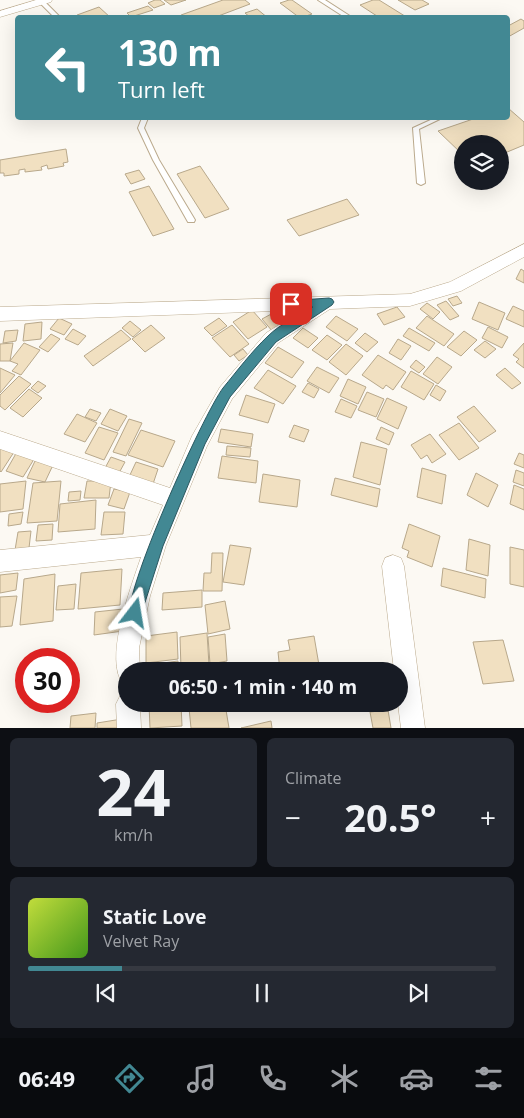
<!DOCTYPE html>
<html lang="en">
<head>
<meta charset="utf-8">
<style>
	body { margin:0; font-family:"Open Sans",sans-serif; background:#242831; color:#f1f3f6; height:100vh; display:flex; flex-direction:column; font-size:19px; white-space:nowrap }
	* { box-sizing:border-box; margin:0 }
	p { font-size:16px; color:#9ea1a6 }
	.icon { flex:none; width:28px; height:28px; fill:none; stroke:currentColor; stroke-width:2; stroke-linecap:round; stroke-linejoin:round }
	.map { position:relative; height:728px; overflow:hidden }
	.panel { display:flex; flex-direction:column; gap:10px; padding:10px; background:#0d0f14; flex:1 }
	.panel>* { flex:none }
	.banner { position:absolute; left:15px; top:15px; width:495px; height:105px; border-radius:5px; box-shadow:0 5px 20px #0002; background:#428893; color:#fff; overflow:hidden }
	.fabs { position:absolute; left:454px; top:135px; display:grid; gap:10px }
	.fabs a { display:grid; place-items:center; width:55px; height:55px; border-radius:50%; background:#171b24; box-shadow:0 5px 20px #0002; font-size:25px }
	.speed { position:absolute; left:15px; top:648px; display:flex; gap:10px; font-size:25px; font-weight:700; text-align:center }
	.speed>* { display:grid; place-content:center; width:65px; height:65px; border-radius:50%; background:#171b24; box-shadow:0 5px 20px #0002; line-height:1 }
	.speed .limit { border:8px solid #d22; background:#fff; color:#111 }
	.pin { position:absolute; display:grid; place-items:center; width:42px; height:42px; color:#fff; margin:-21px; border-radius:10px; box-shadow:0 2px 8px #0006 }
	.me { position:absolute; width:55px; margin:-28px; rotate:14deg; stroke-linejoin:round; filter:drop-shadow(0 0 4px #0008) }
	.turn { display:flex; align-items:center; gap:18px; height:105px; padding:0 20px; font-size:22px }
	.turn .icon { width:65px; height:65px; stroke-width:2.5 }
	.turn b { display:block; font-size:35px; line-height:42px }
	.big { font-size:38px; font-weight:700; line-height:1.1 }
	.panel .widget { flex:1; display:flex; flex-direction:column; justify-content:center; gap:8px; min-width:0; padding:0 18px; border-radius:8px; background:#242831 }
	.panel .dial { align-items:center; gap:0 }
	.dial b { font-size:65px; line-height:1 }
	.song { display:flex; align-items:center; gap:15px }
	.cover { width:60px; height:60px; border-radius:8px; background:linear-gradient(135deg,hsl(70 70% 55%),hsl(100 70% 35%)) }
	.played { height:5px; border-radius:2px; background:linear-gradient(90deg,#428893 20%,#363941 20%) }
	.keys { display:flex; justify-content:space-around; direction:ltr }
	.heat { display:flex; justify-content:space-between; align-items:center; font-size:28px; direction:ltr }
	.panel .tiles { flex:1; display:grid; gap:10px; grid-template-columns:1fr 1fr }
	.widget:last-child { grid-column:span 2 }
	.trip { position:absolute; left:118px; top:662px; width:290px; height:50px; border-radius:25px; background:#171b24; box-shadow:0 5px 20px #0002; font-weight:700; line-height:50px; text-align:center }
	.dock { display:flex; height:80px; justify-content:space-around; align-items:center; background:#090b0e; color:#9ea1a6 }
	.dock .icon { width:35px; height:35px }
	.dock .active { color:#428893 }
	.dock b { font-size:22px; color:#f1f3f6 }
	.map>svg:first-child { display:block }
</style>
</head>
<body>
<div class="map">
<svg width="524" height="728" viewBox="0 0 524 728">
	<rect width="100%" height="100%" fill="#fcf9f3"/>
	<!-- building -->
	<path fill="#f1e0c1" stroke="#b8a88b" d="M 155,0 L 160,0 L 165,4 L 154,8 L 148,3 Z
		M 164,0 L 186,0 L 171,5 Z
		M 223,0 L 245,0 L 250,4 L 213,18 L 184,18 L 181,15 Z
		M 289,0 L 292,0 L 312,14 L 300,18 L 280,3 Z
		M 373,0 L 379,0 L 408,18 L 380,18 L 360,5 Z
		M 398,0 L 422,0 L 429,4 L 415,10 Z
		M 148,6 L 153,10 L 131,17 L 127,13 Z
		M 99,7 L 111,18 L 79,18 L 77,15 Z
		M 257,9 L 268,18 L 251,18 L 245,13 Z
		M 521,19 L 524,21 L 524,28 L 508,37 L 508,26 Z
		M 508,108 L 524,122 L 524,145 L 500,155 L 500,144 L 462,144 L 462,154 L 438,131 L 476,118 L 508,118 Z
		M 66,149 L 68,162 L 63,163 L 64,166 L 48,169 L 47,165 L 41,167 L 42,170 L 25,172 L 25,169 L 19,170 L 19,174 L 4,176 L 4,173 L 0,173 L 0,160 Z
		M 200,166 L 229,209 L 205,218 L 177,174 Z
		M 139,170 L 145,179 L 131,184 L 125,174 Z
		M 149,186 L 174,229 L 153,236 L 129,192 Z
		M 347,199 L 359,215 L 299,236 L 287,220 Z
		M 521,269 L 524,271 L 524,283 L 516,279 Z
		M 457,296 L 462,303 L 453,306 L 448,299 Z
		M 446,301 L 459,316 L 450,320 L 437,305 Z
		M 479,302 L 505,313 L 498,330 L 472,319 Z
		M 427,303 L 440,312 L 433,319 L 420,309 Z
		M 286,306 L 297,319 L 273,332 L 262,319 Z
		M 513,306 L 524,311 L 524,327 L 506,319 Z
		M 397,307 L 405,317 L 384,325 L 377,314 Z
		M 252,310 L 267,327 L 248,339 L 233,322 Z
		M 336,316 L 358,329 L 347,341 L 326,327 Z
		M 427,316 L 454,334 L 444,346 L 416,328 Z
		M 59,318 L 72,324 L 64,335 L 50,329 Z
		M 219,318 L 227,326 L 212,336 L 204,328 Z
		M 130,321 L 141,330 L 133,337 L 122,328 Z
		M 42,322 L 41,339 L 23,341 L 25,324 Z
		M 151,325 L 165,338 L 145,352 L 132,339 Z
		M 232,325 L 249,344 L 230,357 L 212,338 Z
		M 488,327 L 508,337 L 502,348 L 482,338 Z
		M 303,328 L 318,338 L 308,348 L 293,338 Z
		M 409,328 L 435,343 L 429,351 L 403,336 Z
		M 73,329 L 86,336 L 78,345 L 65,339 Z
		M 18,330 L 16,341 L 3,343 L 5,331 Z
		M 121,330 L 131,339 L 93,366 L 84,356 Z
		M 464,331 L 477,340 L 461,356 L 447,347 Z
		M 365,333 L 378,342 L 367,352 L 355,343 Z
		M 51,334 L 60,339 L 48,352 L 39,347 Z
		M 327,335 L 342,345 L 327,360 L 312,350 Z
		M 398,339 L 411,346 L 401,360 L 389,353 Z
		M 485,341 L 496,349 L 485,358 L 474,350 Z
		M 13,343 L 10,361 L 0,361 L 0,344 Z
		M 24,343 L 40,350 L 21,375 L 12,371 L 18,364 L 10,361 Z
		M 524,343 L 524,368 L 516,362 L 519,359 L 513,355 Z
		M 346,344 L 363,356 L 346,375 L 329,362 Z
		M 278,347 L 304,362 L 292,378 L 265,363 Z
		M 243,349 L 248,355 L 239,361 L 234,355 Z
		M 378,355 L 406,372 L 393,390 L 386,385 L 383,389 L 362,375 Z
		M 437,357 L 452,367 L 438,384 L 423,374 Z
		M 416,360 L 425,367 L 419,373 L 410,367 Z
		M 317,367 L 339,378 L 329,393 L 307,381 Z
		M 0,368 L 15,375 L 0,393 Z
		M 505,368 L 521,383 L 512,389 L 496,375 Z
		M 268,370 L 296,386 L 283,404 L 254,388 Z
		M 411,371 L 434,384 L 424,400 L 401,387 Z
		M 19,376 L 31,384 L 5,410 L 0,406 L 0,395 Z
		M 348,379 L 366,387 L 358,404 L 340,396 Z
		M 38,381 L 46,386 L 38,393 L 31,388 Z
		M 308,383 L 319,389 L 314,398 L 302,392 Z
		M 436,385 L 446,391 L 440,401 L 430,395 Z
		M 29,389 L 42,398 L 23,417 L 10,408 Z
		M 367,392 L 384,399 L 376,417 L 358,410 Z
		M 246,395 L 275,404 L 268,423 L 239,415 Z
		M 387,398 L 407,407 L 398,429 L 377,419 Z
		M 341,399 L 357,406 L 351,418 L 335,412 Z
		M 474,406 L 496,431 L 479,442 L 457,417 Z
		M 90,409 L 101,413 L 96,421 L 85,417 Z
		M 110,409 L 127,416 L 118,431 L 101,424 Z
		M 77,414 L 97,423 L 85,442 L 64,434 Z
		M 129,419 L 142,423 L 126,456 L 113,452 Z
		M 459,423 L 479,448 L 459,460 L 439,435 Z
		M 294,425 L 309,430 L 304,442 L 289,437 Z
		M 99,427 L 118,433 L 104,460 L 85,453 Z
		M 381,427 L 394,433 L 389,445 L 376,439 Z
		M 221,429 L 253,434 L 251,447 L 218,442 Z
		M 141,430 L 175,441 L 163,467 L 128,455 Z
		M 430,434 L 446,454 L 432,463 L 427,455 L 421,459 L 411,445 Z
		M 0,442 L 16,449 L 1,472 L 0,471 Z
		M 361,442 L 387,449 L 380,485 L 353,477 Z
		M 227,446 L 251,448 L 250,457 L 226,455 Z
		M 18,450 L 36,456 L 23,477 L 6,471 Z
		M 519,453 L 524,455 L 524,468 L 514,464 Z
		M 222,456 L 258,461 L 256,483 L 218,478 Z
		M 111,457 L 125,462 L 119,473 L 105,468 Z
		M 35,461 L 53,465 L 45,482 L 27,478 Z
		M 136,462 L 158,469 L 153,484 L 129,477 Z
		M 422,468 L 446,475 L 442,504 L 417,497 Z
		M 516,470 L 524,473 L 524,486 L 513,482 Z
		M 476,473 L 498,485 L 488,507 L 467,495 Z
		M 263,474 L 300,480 L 297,507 L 259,502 Z
		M 335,478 L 380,489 L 377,507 L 331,495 Z
		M 26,481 L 23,509 L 0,512 L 0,484 Z
		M 61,481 L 57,521 L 27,523 L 33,483 Z
		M 87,481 L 111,481 L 109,498 L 84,498 Z
		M 514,485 L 524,489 L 524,510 L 510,504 Z
		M 114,489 L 130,492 L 124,509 L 108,505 Z
		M 81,491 L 80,500 L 68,501 L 69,492 Z
		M 96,500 L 95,529 L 58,532 L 60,504 Z
		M 23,512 L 21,524 L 8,526 L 9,514 Z
		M 104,512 L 125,512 L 123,534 L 101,535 Z
		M 53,524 L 52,540 L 36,541 L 38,525 Z
		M 409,524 L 440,536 L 432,567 L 407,557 L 409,551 L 402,548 Z
		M 31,531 L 29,548 L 15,550 L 18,532 Z
		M 469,539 L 490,545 L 488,576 L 466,570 Z
		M 230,545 L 251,548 L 244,585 L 223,582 Z
		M 510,547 L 524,550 L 524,587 L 510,584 Z
		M 212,553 L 223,553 L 222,591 L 203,591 L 204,573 L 211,573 Z
		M 443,568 L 486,579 L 485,598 L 441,586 Z
		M 122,569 L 120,605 L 78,609 L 81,573 Z
		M 18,573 L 16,590 L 0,593 L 0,575 Z
		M 55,574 L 53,621 L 20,625 L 24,579 Z
		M 76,584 L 74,609 L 56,610 L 58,586 Z
		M 202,590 L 202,607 L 162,610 L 163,593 Z
		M 17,596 L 12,626 L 0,627 L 0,597 Z
		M 225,601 L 230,629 L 208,634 L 205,605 Z
		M 123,609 L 123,631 L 94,635 L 95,612 Z
		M 177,632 L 178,659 L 146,663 L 146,636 Z
		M 207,633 L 209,665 L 181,669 L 180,637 Z
		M 225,634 L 227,661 L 210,664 L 208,637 Z
		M 314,636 L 320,671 L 280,671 L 278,652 L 290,650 L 288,640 Z
		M 503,640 L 514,681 L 483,684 L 473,642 Z
		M 178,661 L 178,671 L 148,671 L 148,665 Z
		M 240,667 L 240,671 L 210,671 L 210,670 Z
		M 149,704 L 181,704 L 182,726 L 150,728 Z
		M 210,704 L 225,704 L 229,728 L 191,728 L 189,708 Z
		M 388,710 L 391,728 L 373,728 L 370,712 Z
		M 96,713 L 95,728 L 70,728 L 71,716 Z
		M 122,719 L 122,728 L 97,728 L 97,723 Z
		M 271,721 L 272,728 L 241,728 Z"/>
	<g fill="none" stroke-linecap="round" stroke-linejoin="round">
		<!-- service casing -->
		<g stroke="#bbaa8d" stroke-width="2">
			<path id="service" d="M 318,0 L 325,0 L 353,18 L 346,18 Z
				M 40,1 L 44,1 L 61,18 L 55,18 L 40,3 Z
				M 142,118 L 148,118 L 144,128 L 159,160 L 195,220 L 194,222 L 188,222 L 153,160 L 138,128 Z
				M 435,118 L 442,118 L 419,129 L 425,183 L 421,185 L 417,183 L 413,128 Z"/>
		</g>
		<!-- minor casing -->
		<g stroke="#bbaa8d" stroke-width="1">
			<path id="minor" d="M 36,0 L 52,0 L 51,2 L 0,17 L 0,11 Z
				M 524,244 L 524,257 L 461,291 L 410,306 L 330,309 L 278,343 L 232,399 L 207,446 L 166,545 L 150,596 L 139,648 L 140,671 L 126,671 L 126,682 L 120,679 C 107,650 131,587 141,557 L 0,572 L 0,550 L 150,535 L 163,505 L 0,449 L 0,431 L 170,488 L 192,436 L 220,387 L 266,333 L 303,310 L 0,321 L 0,307 L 410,294 L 450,282 Z
				M 393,555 L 401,558 L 404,566 L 425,728 L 401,728 L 398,704 L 399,671 L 394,671 L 382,566 L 385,558 Z
				M 126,693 L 126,704 L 140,704 L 141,728 L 117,728 L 116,704 L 120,696 Z"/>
		</g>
		<!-- service -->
		<use href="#service" fill="#fff" fill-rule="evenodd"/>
		<!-- minor -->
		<use href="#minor" fill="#fff" fill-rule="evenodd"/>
	</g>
	<!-- route -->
	<path fill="#428893" stroke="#2b5860" d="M 329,298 L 332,299 L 334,302 L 332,305 L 276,342 L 230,397 L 205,444 L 163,546 L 140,618 L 135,621 L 130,618 C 121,596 204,413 223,388 C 237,371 252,351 268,336 C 280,324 298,316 313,307 L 287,307 L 286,304 L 287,301 Z"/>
</svg>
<div class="fabs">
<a><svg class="icon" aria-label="layers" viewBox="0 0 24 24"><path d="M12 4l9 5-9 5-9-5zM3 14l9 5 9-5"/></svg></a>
</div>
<div class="speed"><div class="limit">30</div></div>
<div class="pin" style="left:291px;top:304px;background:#d93025"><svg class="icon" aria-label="arrive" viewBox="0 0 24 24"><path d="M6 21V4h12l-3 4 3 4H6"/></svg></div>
<svg class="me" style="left:135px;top:613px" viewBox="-20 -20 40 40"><path d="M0-17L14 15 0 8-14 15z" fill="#428893" stroke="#fff" stroke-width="4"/></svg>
<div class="trip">06:50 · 1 min · 140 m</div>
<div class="banner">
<div class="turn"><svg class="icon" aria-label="left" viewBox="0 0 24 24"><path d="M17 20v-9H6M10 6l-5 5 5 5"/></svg><div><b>130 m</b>Turn left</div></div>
</div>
</div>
<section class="panel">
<div class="tiles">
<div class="widget dial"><b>24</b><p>km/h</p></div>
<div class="widget"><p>Climate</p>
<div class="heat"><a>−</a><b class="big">20.5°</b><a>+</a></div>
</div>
<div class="widget">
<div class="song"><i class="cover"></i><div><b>Static Love</b><p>Velvet Ray</p></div></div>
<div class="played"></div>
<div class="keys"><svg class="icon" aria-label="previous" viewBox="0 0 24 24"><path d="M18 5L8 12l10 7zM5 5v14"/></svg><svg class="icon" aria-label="pause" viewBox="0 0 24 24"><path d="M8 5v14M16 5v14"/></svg><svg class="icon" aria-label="next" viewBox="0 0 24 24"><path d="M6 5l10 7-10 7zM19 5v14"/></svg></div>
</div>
</div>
</section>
<nav class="dock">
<b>06:49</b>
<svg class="icon active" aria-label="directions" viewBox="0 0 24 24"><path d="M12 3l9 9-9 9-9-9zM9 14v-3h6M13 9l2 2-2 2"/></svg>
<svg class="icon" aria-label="music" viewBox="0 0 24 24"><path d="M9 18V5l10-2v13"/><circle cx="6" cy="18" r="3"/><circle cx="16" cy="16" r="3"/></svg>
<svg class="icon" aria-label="phone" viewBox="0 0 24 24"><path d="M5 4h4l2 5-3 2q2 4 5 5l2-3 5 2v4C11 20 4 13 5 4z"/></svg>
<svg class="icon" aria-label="climate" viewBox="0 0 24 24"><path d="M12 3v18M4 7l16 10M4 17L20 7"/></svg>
<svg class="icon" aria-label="car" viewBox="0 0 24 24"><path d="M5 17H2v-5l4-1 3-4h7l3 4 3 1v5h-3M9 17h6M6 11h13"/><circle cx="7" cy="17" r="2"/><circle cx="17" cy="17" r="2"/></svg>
<svg class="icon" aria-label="filters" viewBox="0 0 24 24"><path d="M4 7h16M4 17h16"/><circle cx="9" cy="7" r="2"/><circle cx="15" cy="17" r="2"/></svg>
</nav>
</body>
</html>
